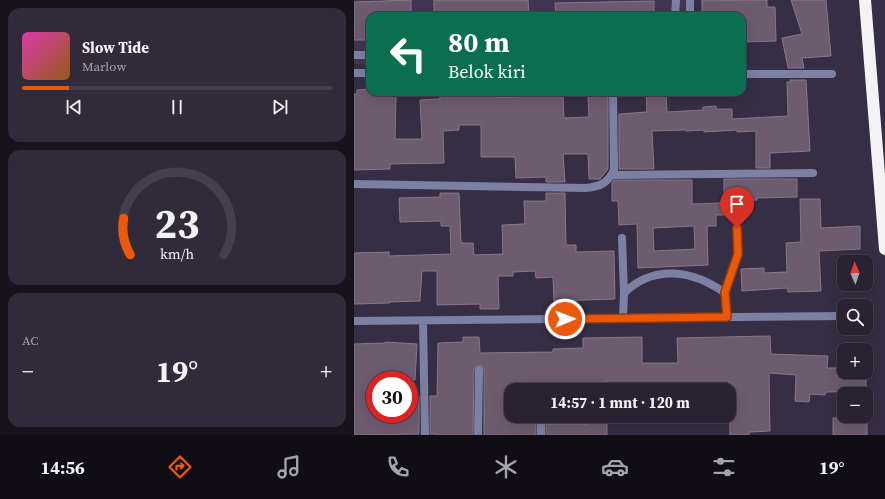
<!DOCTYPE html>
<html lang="id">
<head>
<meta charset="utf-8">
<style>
	body { margin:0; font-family:"Source Serif 4",serif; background:#302a3b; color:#f1f3f6; height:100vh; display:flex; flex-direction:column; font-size:15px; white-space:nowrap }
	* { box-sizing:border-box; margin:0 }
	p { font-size:13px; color:#a5a4ac }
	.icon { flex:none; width:22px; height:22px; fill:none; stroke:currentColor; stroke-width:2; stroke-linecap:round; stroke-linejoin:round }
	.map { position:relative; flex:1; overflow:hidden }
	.sheet { display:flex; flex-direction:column; gap:8px; padding:8px; background:#16131c; width:354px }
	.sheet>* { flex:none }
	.top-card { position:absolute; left:12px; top:12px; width:380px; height:84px; border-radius:12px; box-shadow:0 4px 16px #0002,0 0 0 1px #443f4e; background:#0b6e4f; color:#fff; overflow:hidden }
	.needle { width:26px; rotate:358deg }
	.tools { position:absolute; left:483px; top:255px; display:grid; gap:8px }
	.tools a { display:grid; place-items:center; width:36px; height:36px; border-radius:8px; background:#282233; box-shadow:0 4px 16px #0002,0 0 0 1px #443f4e; font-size:20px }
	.speed { position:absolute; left:12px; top:371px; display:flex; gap:8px; font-size:20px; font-weight:700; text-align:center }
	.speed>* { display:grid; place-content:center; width:52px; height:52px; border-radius:50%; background:#282233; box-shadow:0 4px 16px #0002,0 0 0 1px #443f4e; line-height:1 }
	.speed .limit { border:6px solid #d22; background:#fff; color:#111 }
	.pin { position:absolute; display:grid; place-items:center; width:34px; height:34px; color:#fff; margin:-41px -17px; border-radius:50% 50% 50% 0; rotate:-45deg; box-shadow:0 0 4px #0007 }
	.pin .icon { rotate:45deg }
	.me { position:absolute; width:44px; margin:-22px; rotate:89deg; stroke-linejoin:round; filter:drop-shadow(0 0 3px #0008) }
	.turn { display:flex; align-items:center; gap:14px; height:84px; padding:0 16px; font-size:18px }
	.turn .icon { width:52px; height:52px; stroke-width:2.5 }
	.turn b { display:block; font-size:28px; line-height:34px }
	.big { font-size:30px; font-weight:700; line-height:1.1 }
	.sheet .widget { flex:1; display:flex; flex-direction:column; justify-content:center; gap:6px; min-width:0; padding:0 14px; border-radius:12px; background:#302a3b }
	.sheet .dial { align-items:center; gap:0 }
	.dial svg { height:104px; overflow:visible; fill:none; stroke:#443f4e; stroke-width:7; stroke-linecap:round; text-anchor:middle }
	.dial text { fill:#f1f3f6; stroke:none }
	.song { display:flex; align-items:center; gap:12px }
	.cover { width:48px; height:48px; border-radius:6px; background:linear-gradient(135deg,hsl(320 70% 55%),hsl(30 70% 35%)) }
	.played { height:4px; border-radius:2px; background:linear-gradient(90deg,#ea580c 15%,#443f4e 15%) }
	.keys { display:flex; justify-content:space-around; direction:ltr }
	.heat { display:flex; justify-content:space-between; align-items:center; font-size:22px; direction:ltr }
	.trip { position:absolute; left:150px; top:383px; width:232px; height:40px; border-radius:12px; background:#282233; box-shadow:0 4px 16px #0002,0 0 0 1px #443f4e; font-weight:700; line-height:40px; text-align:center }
	.menu { display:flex; height:64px; justify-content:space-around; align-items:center; background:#100e14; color:#a5a4ac }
	.menu .icon { width:28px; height:28px }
	.menu .on { color:#ea580c }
	.menu b { font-size:18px; color:#f1f3f6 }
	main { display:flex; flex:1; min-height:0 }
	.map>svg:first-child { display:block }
</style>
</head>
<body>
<main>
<section class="sheet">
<div class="widget">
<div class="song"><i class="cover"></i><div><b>Slow Tide</b><p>Marlow</p></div></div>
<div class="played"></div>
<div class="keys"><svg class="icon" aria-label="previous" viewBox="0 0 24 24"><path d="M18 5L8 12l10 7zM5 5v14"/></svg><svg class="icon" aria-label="pause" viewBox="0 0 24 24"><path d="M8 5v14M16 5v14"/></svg><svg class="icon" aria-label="next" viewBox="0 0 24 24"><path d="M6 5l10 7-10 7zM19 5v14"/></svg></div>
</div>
<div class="widget dial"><svg viewBox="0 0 100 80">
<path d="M14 69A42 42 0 1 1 86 69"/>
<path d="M14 69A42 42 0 0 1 9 41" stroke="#ea580c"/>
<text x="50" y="56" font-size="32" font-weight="700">23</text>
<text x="50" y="72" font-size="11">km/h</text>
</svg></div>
<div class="widget"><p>AC</p>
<div class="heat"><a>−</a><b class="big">19°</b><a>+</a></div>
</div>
</section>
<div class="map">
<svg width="531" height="435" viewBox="0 0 531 435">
	<rect width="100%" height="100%" fill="#362e44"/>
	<!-- built -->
	<path fill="#403652" d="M 0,0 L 334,0 L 334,16 L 16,16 L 16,64 L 0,64 Z"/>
	<!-- building -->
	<path fill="#6d5b70" stroke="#89768b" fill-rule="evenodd" d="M 57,0 L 57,16 L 16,16 L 16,40 L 0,40 L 0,2 Z
		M 80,0 L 174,0 L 175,16 L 80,16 Z
		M 348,0 L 413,0 L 413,7 L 421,7 L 422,41 L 388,42 L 388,16 L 348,16 Z
		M 437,0 L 472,0 L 477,56 L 448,58 L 450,68 L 434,68 L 428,38 L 448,34 Z
		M 300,1 L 300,16 L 202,16 L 201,3 Z
		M 436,80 L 452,80 L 456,151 L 416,153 L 416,168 L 402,168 L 402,131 L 383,132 L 383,130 L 350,132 L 350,130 L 332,131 L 332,130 L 298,131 L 300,169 L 265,169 L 265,114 L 293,112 L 292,92 L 312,92 L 313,112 L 349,110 L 349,107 L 362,106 L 362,109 L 378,109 L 378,119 L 434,116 L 433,82 L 437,82 Z
		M 16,89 L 16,92 L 35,92 L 35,95 L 42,95 L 41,139 L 68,139 L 66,100 L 86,99 L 86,93 L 122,94 L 122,96 L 143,96 L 143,97 L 209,96 L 210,118 L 235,117 L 234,96 L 254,95 L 254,169 L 246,179 L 235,179 L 234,154 L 209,154 L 211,182 L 192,182 L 192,177 L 162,178 L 161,157 L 127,157 L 127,125 L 105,125 L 105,130 L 89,131 L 90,163 L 36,164 L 36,169 L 0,170 L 0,94 L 3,94 L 3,90 Z
		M 370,179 L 443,179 L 443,197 L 403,198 L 403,200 L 388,200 L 388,215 L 362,215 L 362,226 L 353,226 L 354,265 L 284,268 L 283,224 L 265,225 L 264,201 L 258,201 L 258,183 L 260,180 L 338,180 L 338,204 L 366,203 L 366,202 L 370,202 ZM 340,226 L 341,249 L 300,251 L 299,228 Z
		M 86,193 L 105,193 L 107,243 L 119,243 L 120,255 L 149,254 L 148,225 L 171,224 L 170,201 L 192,201 L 192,193 L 211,193 L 212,245 L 222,245 L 222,252 L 260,251 L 261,299 L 200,301 L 199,277 L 182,278 L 181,271 L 159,272 L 159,276 L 144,276 L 145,309 L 126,309 L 126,304 L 83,305 L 83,271 L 68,271 L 66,301 L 36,302 L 36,303 L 0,304 L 0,253 L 35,252 L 35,256 L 97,254 L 96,226 L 87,226 L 87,221 L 46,222 L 45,198 L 86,197 Z
		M 446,199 L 466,199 L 467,228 L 506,226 L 506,249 L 465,251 L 467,291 L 434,292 L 433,288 L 388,291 L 387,269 L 410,268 L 410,273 L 433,272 L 432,243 L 447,242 Z
		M 416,336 L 417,354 L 474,356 L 473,368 L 490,368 L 490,372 L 512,372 L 512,391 L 472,392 L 471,395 L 456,394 L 455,402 L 441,401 L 442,375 L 415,373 L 416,431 L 395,432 L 395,435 L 376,435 L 375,381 L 252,381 L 252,390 L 233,390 L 233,387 L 157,390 L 157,418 L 182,417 L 182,435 L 130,435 L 130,370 L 128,366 L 125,365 L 121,367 L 120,370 L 119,435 L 81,435 L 81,434 L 76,434 L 76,396 L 83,396 L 84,343 L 109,342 L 109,337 L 125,337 L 126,353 L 199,352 L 199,349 L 229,348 L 229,338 L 288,337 L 288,363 L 324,363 L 323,338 Z
		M 31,342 L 63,344 L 61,380 L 21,380 L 21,390 L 19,390 L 20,414 L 55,414 L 55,397 L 65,396 L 65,434 L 0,435 L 0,344 L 31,343 Z
		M 233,416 L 253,416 L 253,435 L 192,435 L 192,424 L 234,424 Z
		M 479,418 L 513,418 L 513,435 L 479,435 Z"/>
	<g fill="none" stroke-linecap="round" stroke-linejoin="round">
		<!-- lane -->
		<path stroke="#7c80a2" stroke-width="8" d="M 321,16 L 322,0
			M 0,55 L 16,55"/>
		<!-- street -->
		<path stroke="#7c80a2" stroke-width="8" d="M 336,16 L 336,0
			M 0,73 L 16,73
			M 388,74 L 478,74
			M 258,175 L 459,173
			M 0,184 L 231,188 C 246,187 254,183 260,170 L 259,92
			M 268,238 L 270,293 L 269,318
			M 270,293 C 300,264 339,270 371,293
			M 373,317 L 371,293 L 384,254 L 383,228
			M 0,321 L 490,316
			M 69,321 L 71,435
			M 187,416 L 187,435
			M 124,435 L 125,370"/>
		<!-- highway -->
		<path stroke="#f3f3f3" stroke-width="12" d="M 511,0 L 531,249"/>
	</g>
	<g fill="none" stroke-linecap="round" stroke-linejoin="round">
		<!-- route casing -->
		<g stroke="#983908" stroke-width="10">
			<path id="route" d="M 211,319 L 373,317 L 371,292 L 384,254 L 383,228"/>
		</g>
		<!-- route -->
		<use href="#route" stroke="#ea580c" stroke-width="7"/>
	</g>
</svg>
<div class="tools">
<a><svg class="needle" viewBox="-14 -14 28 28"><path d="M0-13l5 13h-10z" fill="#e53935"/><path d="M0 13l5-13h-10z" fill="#a5a4ac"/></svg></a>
<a><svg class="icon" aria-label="search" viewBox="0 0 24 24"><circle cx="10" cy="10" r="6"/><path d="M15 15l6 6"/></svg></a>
<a>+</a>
<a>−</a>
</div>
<div class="speed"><div class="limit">30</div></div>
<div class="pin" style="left:383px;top:228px;background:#d93025"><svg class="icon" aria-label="arrive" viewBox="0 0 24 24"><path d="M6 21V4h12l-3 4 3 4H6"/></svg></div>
<svg class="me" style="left:211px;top:319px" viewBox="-20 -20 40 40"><circle r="17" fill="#ea580c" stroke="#fff" stroke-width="3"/><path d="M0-11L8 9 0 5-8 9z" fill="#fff"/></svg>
<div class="trip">14:57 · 1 mnt · 120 m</div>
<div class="top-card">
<div class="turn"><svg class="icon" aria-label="left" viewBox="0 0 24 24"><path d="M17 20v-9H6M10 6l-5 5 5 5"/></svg><div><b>80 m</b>Belok kiri</div></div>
</div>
</div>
</main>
<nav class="menu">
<b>14:56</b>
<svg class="icon on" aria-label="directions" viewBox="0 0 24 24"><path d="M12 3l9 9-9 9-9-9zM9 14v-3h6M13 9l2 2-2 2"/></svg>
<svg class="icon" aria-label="music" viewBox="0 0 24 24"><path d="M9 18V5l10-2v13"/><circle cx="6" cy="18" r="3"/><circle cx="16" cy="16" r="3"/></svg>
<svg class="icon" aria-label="phone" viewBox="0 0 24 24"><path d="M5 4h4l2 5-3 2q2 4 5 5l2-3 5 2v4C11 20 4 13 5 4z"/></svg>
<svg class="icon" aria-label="climate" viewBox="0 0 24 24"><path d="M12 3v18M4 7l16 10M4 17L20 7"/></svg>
<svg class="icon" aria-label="car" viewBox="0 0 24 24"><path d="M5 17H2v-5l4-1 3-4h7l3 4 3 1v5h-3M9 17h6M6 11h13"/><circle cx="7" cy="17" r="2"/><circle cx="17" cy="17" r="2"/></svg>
<svg class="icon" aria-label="filters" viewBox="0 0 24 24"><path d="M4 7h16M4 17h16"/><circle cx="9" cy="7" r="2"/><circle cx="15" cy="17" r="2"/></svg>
<b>19°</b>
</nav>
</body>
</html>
